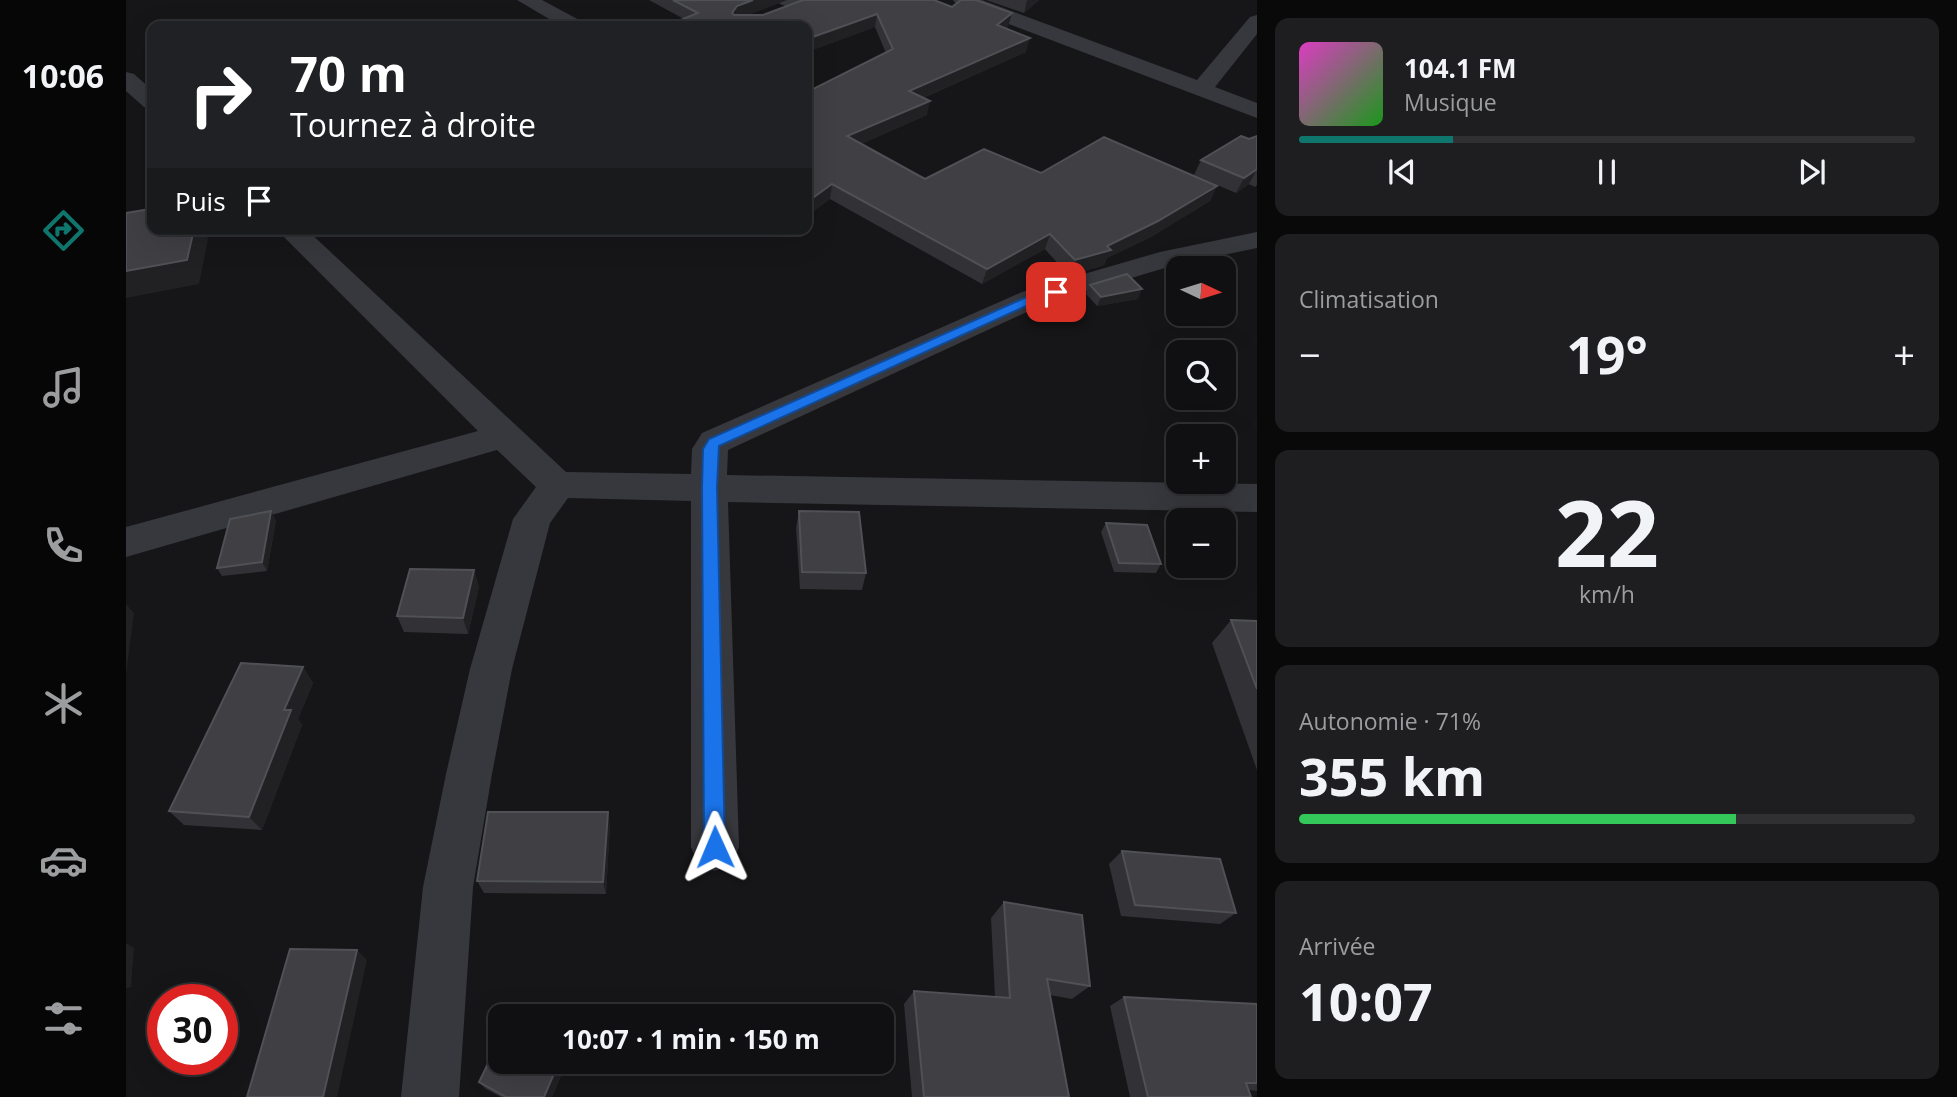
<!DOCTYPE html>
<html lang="fr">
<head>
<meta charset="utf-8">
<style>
	body { margin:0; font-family:"Open Sans",sans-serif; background:#1e1e20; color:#f1f3f6; height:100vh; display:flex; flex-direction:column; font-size:26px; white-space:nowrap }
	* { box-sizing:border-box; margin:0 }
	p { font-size:23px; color:#9c9d9f }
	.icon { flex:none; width:38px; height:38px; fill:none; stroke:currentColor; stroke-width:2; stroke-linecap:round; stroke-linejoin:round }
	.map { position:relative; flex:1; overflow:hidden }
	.sheet { display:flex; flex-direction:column; gap:18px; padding:18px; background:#09090a; width:700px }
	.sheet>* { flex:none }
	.banner { position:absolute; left:21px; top:21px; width:665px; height:214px; border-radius:14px; box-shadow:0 7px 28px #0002,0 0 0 2px #303032; background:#202124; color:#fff; overflow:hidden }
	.needle { width:46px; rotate:94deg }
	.buttons { position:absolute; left:1040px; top:256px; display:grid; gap:14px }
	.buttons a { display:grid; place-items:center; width:70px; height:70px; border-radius:14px; background:#101012; box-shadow:0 7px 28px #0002,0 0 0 2px #303032; font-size:35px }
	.speed { position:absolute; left:21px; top:984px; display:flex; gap:14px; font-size:35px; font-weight:700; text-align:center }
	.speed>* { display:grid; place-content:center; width:91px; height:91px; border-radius:50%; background:#101012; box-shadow:0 7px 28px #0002,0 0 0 2px #303032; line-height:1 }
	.speed .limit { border:10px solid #d22; background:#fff; color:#111 }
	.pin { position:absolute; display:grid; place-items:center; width:60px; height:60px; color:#fff; margin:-30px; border-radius:14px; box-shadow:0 4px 10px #0006 }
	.me { position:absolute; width:77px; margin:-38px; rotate:359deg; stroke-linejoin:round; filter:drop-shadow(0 0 5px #0008) }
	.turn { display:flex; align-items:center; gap:24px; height:147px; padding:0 28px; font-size:32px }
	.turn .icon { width:91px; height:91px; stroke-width:2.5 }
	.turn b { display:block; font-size:49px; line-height:60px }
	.then { display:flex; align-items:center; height:66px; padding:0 28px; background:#0003; gap:14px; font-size:26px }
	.big { font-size:52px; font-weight:700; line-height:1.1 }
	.sheet .widget { flex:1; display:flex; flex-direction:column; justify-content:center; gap:10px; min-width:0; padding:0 24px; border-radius:14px; background:#1e1e20 }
	.sheet .dial { align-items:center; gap:0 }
	.dial b { font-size:91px; line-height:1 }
	.song { display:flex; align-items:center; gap:21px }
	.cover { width:84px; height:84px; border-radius:10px; background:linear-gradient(135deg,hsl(310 70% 55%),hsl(120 70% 35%)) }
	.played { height:7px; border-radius:4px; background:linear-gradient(90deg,#0f766e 25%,#303032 25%) }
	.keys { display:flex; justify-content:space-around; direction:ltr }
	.heat { display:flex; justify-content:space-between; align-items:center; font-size:38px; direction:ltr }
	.charge { height:10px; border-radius:5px; background:linear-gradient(90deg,#34c759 71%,#303032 0) }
	.trip { position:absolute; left:362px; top:1004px; width:406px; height:70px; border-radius:14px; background:#101012; box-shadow:0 7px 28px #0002,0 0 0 2px #303032; font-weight:700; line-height:70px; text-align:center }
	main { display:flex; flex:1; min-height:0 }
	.tab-bar { display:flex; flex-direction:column; width:126px; justify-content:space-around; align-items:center; background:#060607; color:#9c9d9f }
	.tab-bar .icon { width:49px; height:49px }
	.tab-bar .active { color:#0f766e }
	.tab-bar b { font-size:32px; color:#f1f3f6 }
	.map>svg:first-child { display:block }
</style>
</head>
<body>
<main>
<nav class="tab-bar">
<b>10:06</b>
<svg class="icon active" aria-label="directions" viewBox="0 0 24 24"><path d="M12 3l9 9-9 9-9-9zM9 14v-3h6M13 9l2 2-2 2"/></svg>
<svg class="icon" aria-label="music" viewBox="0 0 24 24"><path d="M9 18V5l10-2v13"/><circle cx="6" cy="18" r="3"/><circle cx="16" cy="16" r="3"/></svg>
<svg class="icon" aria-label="phone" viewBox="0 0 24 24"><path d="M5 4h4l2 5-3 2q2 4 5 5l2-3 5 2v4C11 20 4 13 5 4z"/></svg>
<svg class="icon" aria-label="climate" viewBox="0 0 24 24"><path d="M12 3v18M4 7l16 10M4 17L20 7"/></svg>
<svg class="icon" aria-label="car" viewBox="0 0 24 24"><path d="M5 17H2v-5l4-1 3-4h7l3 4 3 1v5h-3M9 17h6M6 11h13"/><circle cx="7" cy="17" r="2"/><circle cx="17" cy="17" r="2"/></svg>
<svg class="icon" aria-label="filters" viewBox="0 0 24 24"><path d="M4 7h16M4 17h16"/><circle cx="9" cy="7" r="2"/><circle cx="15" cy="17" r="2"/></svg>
</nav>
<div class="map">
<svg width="1131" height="1097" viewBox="0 0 1131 1097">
	<rect width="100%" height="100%" fill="#161618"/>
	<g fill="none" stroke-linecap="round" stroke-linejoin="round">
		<!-- street -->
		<path fill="#37383d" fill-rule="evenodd" d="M 391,0 L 416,0 L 457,22 L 460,26 L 435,26 Z
			M 651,0 L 679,0 L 684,5 L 674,11 L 654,4 Z
			M 827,0 L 856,0 L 1071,80 L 1124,17 L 1131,15 L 1131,34 L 1089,87 L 1131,103 L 1131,118 L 830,4 Z
			M 0,72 L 8,74 L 26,90 L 26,109 L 18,107 L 0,91 Z
			M 150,229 L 180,229 L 440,472 L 565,474 L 566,449 L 576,433 L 896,292 L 1034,252 L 1131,232 L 1131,248 L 1049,265 L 918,304 L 602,450 L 601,475 L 1131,484 L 1131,512 L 602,502 L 613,847 L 606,864 L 589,871 L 572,864 L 565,847 L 565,501 L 442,498 L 424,523 L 386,669 L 366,774 L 347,887 L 333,1097 L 275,1097 L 297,887 L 320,774 L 344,669 L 387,519 L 410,487 L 371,450 L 0,557 L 0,527 L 352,431 Z"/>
	</g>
	<!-- wall -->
	<path fill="#323236" d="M 523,0 L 661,0 L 621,15 L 826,7 L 882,27 L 880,28 L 900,52 L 797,98 L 801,115 L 735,144 L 799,179 L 915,173 L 1091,186 L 1084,201 L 1025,237 L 981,258 L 978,265 L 943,276 L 919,249 L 856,284 L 704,199 L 681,216 L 681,92 L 760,53 L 749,27 L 681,52 L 681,26 L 558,19 Z
		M 860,0 L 913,0 L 898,13 Z
		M 1131,136 L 1131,185 L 1129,187 L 1123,184 L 1110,193 L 1068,175 L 1075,160 Z
		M 372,229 L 395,229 L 382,236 Z
		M 964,285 L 1012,299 L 971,306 L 960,294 Z
		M 673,511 L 740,573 L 736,590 L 674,589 L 670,528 Z
		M 150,520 L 141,571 L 96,576 L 91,568 Z
		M 980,523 L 1035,564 L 1030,573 L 988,572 L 975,532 Z
		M 348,570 L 353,587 L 342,634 L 278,632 L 271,616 Z
		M 1105,620 L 1131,621 L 1131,770 L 1086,643 Z
		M 177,667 L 187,683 L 172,719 L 176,725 L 136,830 L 58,825 L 43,811 Z
		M 484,825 L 480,894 L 358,893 L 351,881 Z
		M 996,851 L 1110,913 L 1094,924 L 995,916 L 983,864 Z
		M 878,902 L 964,986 L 946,999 L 924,995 L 943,1097 L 786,1097 L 778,1004 L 788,991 L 869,997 L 865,918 Z
		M 998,997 L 1131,1004 L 1131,1091 L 1123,1090 L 1125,1097 L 1004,1097 L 984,1006 Z
		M 441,1062 L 426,1097 L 375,1097 L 360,1089 L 353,1082 Z"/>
	<!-- shaded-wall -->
	<path fill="#212124" d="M 627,0 L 661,0 L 610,20 L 606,13 L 611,6 Z
		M 901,0 L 913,0 L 898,13 Z
		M 886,13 L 882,27 L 868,39 L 871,25 Z
		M 751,14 L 749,27 L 681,52 L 681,39 Z
		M 904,38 L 900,52 L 780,105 L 783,91 Z
		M 804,101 L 801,115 L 719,151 L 721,136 Z
		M 1131,169 L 1123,184 L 1110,193 L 1118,178 Z
		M 706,184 L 704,199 L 681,216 L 681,202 Z
		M 1091,186 L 1084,201 L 1025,237 L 981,258 L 978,265 L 943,276 L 949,260 L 981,246 Z
		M 24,209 L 26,214 L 26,229 L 23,223 Z
		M 68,229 L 77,229 L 82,239 L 73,284 L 0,298 L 0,271 Z
		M 381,229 L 395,229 L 382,236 Z
		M 924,234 L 919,249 L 856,284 L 861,269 Z
		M 1016,289 L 1012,299 L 971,306 L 975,297 Z
		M 145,511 L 150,520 L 141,571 L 136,562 Z
		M 348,570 L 353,587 L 342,634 L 337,618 Z
		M 0,604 L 8,613 L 0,674 Z
		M 177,667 L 187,683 L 172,719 L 176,725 L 136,830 L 123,817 L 158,710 Z
		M 482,812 L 484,825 L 480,894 L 477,882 Z
		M 0,943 L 8,948 L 5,987 L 0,988 Z
		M 231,950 L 241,960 L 211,1097 L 197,1097 Z
		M 433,1062 L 441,1062 L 426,1097 L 418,1097 Z"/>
	<!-- building -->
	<path fill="#3f3f44" stroke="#4f5156" stroke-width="2" d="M 547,0 L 627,0 L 611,6 L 606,13 L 608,15 L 637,15 L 677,0 L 808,0 L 826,7 L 835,0 L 850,0 L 886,13 L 871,25 L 904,38 L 783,91 L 804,101 L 721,136 L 799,179 L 858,149 L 915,173 L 978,137 L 1091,186 L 1032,221 L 981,246 L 985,250 L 949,260 L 924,234 L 861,269 L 706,184 L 681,202 L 681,92 L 767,49 L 751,14 L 681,39 L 681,26 L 540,26 L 572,13 Z
		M 1115,136 L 1123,139 L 1131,136 L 1131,169 L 1118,178 L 1075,160 Z
		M 24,209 L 23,223 L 26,223 L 26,229 L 68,229 L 61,260 L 0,271 L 0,213 Z
		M 1001,274 L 1016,289 L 975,297 L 964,285 Z
		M 145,511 L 136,562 L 91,568 L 104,519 Z
		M 673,511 L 733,512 L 740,573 L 676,572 Z
		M 980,523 L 1021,525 L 1035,564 L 993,563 Z
		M 284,569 L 348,570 L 337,618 L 271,616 Z
		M 1105,620 L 1131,621 L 1131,689 Z
		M 115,663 L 177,667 L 158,710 L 165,710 L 123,817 L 43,811 Z
		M 362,812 L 482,812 L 477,882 L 351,881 Z
		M 996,851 L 1094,859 L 1110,913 L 1009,905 Z
		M 878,902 L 956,915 L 964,986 L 921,979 L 943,1097 L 798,1097 L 788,991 L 884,998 Z
		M 164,949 L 231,950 L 197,1097 L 121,1097 Z
		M 998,997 L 1131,1004 L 1131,1083 L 1120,1083 L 1125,1097 L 1022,1097 Z
		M 390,1008 L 406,1017 L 386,1017 Z
		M 374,1039 L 374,1062 L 433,1062 L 418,1097 L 380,1097 L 353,1082 Z"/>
	<!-- route -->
	<path fill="#1a73e8" stroke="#114b97" stroke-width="2" d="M 930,288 L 934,289 L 934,294 L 911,301 L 593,446 L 591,487 L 599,847 L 596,854 L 589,857 L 581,854 L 578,847 L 576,487 L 577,449 L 583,439 L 903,296 Z"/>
</svg>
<div class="buttons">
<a><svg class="needle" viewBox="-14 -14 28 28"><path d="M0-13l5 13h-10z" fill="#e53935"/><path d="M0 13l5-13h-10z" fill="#9c9d9f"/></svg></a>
<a><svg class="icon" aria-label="search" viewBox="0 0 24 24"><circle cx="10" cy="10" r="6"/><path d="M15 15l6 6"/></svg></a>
<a>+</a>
<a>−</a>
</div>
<div class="speed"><div class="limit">30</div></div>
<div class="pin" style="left:930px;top:292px;background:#d93025"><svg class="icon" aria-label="arrive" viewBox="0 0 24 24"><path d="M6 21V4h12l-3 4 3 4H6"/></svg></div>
<svg class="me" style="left:589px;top:847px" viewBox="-20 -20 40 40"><path d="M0-17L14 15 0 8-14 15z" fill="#1a73e8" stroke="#fff" stroke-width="4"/></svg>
<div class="trip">10:07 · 1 min · 150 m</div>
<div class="banner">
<div class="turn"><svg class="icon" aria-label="right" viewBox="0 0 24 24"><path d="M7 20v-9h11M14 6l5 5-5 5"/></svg><div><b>70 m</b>Tournez à droite</div></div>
<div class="then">Puis<svg class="icon" aria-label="arrive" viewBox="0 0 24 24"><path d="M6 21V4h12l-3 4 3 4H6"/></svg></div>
</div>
</div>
<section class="sheet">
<div class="widget">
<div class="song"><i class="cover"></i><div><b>104.1 FM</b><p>Musique</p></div></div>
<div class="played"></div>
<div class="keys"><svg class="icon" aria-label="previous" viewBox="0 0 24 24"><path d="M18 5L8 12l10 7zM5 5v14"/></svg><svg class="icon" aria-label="pause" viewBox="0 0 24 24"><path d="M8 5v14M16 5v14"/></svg><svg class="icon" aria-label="next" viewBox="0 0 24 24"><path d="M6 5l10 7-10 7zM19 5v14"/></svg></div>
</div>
<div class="widget"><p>Climatisation</p>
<div class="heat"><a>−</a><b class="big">19°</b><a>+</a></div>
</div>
<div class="widget dial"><b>22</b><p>km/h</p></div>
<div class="widget"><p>Autonomie · 71%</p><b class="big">355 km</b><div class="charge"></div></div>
<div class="widget"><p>Arrivée</p><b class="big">10:07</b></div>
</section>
</main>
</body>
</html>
